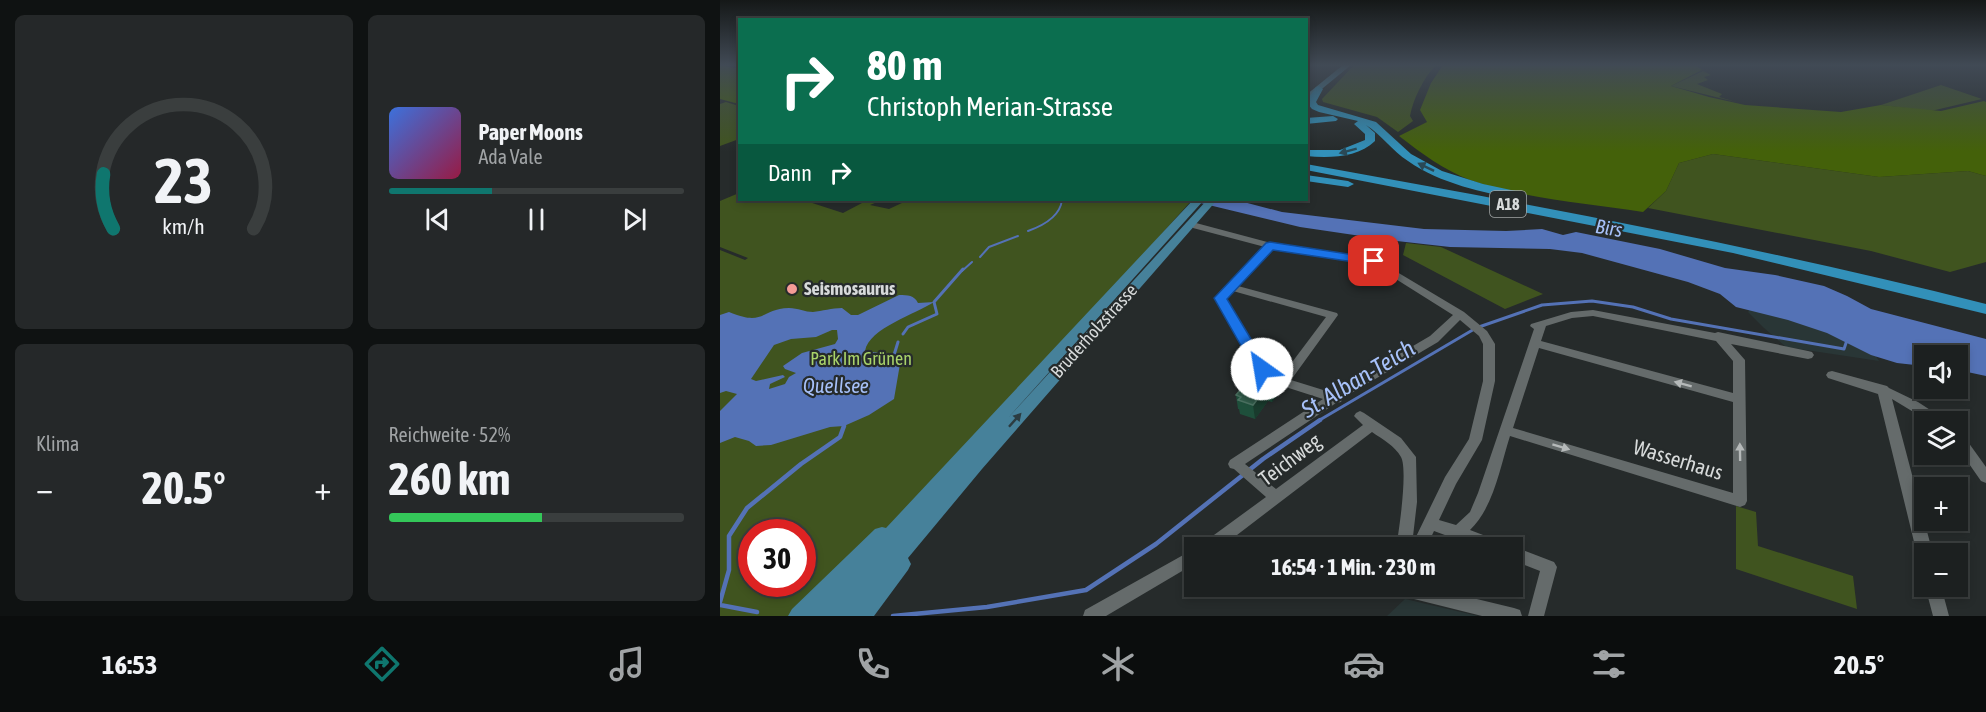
<!DOCTYPE html>
<html lang="de">
<head>
<meta charset="utf-8">
<style>
	body { margin:0; font-family:"Asap Condensed",sans-serif; background:#252829; color:#f1f3f6; height:100vh; display:flex; flex-direction:column; font-size:22px; white-space:nowrap }
	* { box-sizing:border-box; margin:0 }
	p { font-size:20px; color:#a0a3a5 }
	.icon { flex:none; width:33px; height:33px; fill:none; stroke:currentColor; stroke-width:2; stroke-linecap:round; stroke-linejoin:round }
	.map { position:relative; flex:1; overflow:hidden }
	.side { display:flex; flex-direction:column; gap:15px; padding:15px; background:#0f1212; width:720px }
	.side>* { flex:none }
	.guide { position:absolute; left:18px; top:18px; width:570px; height:183px; border-radius:0px; box-shadow:0 3px 9px #0003,0 0 0 2px #3a3e3e; background:#0b6e4f; color:#fff; overflow:hidden }
	.controls { position:absolute; left:1194px; top:345px; display:grid; gap:12px }
	.controls a { display:grid; place-items:center; width:54px; height:54px; border-radius:0px; background:#1c2020; box-shadow:0 3px 9px #0003,0 0 0 2px #3a3e3e; font-size:30px }
	.speed { position:absolute; left:18px; top:519px; display:flex; gap:12px; font-size:30px; font-weight:700; text-align:center }
	.speed>* { display:grid; place-content:center; width:78px; height:78px; border-radius:50%; background:#1c2020; box-shadow:0 3px 9px #0003,0 0 0 2px #3a3e3e; line-height:1 }
	.speed .limit { border:9px solid #d22; background:#fff; color:#111 }
	.pin { position:absolute; display:grid; place-items:center; width:51px; height:51px; color:#fff; margin:-26px; border-radius:12px; box-shadow:0 3px 9px #0006 }
	.me { position:absolute; width:66px; margin:-33px; rotate:328deg; stroke-linejoin:round; filter:drop-shadow(0 0 4px #0008) }
	.turn { display:flex; align-items:center; gap:21px; height:126px; padding:0 30px; font-size:27px }
	.turn .icon { width:78px; height:78px; stroke-width:2.5 }
	.turn b { display:block; font-size:42px; line-height:51px }
	.then { display:flex; align-items:center; height:57px; padding:0 30px; background:#0003; gap:12px; font-size:22px }
	.big { font-size:45px; font-weight:700; line-height:1.1 }
	.side .card { flex:1; display:flex; flex-direction:column; justify-content:center; gap:9px; min-width:0; padding:0 21px; border-radius:9px; background:#252829 }
	.side .dial { align-items:center; gap:0 }
	.dial svg { height:156px; overflow:visible; fill:none; stroke:#3a3e3e; stroke-width:7; stroke-linecap:round; text-anchor:middle }
	.dial text { fill:#f1f3f6; stroke:none }
	.song { display:flex; align-items:center; gap:18px }
	.cover { width:72px; height:72px; border-radius:9px; background:linear-gradient(135deg,hsl(220 70% 55%),hsl(340 70% 35%)) }
	.played { height:6px; border-radius:3px; background:linear-gradient(90deg,#0f766e 35%,#3a3e3e 35%) }
	.keys { display:flex; justify-content:space-around; direction:ltr }
	.heat { display:flex; justify-content:space-between; align-items:center; font-size:33px; direction:ltr }
	.charge { height:9px; border-radius:4px; background:linear-gradient(90deg,#34c759 52%,#3a3e3e 0) }
	.side .tiles { flex:1; display:grid; gap:15px; grid-template-columns:repeat(2,1fr) }
	.trip { position:absolute; left:464px; top:537px; width:339px; height:60px; border-radius:0px; background:#1c2020; box-shadow:0 3px 9px #0003,0 0 0 2px #3a3e3e; font-weight:700; line-height:60px; text-align:center }
	.dock { display:flex; height:96px; justify-content:space-around; align-items:center; background:#0b0d0d; color:#a0a3a5 }
	.dock .icon { width:42px; height:42px }
	.dock .active { color:#0f766e }
	.dock b { font-size:27px; color:#f1f3f6 }
	main { display:flex; flex:1; min-height:0 }
	.map>svg:first-child { display:block }
</style>
</head>
<body>
<main>
<section class="side">
<div class="tiles">
<div class="card dial"><svg viewBox="0 0 100 80">
<path d="M14 69A42 42 0 1 1 86 69"/>
<path d="M14 69A42 42 0 0 1 9 41" stroke="#0f766e"/>
<text x="50" y="56" font-size="32" font-weight="700">23</text>
<text x="50" y="72" font-size="11">km/h</text>
</svg></div>
<div class="card">
<div class="song"><i class="cover"></i><div><b>Paper Moons</b><p>Ada Vale</p></div></div>
<div class="played"></div>
<div class="keys"><svg class="icon" aria-label="previous" viewBox="0 0 24 24"><path d="M18 5L8 12l10 7zM5 5v14"/></svg><svg class="icon" aria-label="pause" viewBox="0 0 24 24"><path d="M8 5v14M16 5v14"/></svg><svg class="icon" aria-label="next" viewBox="0 0 24 24"><path d="M6 5l10 7-10 7zM19 5v14"/></svg></div>
</div>
<div class="card"><p>Klima</p>
<div class="heat"><a>−</a><b class="big">20.5°</b><a>+</a></div>
</div>
<div class="card"><p>Reichweite · 52%</p><b class="big">260 km</b><div class="charge"></div></div>
</div>
</section>
<div class="map">
<svg width="1266" height="616" viewBox="0 0 1266 616">
	<rect width="100%" height="100%" fill="#262b2b"/>
	<!-- built -->
	<path fill="#293636" d="M 1055,275 L 1116,291 L 1159,361 L 1066,347 L 1044,328 L 1028,312 Z
		M 685,599 L 758,616 L 667,616 Z"/>
	<!-- green -->
	<path fill="#40541f" fill-rule="evenodd" d="M 634,65 L 716,65 C 703,78 693,100 690,116 L 693,121 L 678,132 L 657,117 L 603,102 L 602,99 Z
		M 983,71 L 991,75 L 984,77 L 988,80 L 977,84 L 1002,94 L 999,97 L 1016,102 L 951,86 Z
		M 1221,85 L 1262,99 L 1211,111 L 1161,105 Z
		M 6,102 L 19,106 L 19,139 L 0,146 L 0,104 Z
		M 993,154 L 1159,177 L 1248,171 L 1266,176 L 1266,262 L 1230,272 L 1151,251 L 928,208 L 946,191 L 959,163 Z
		M 19,193 L 20,200 L 83,200 L 123,213 L 142,203 L 131,200 L 162,200 L 150,205 L 169,209 L 184,202 L 178,200 L 468,200 L 471,201 L 249,449 L 79,616 L 0,616 L 0,250 L 25,260 L 28,258 L 0,247 L 0,201 ZM 32,532 L 82,532 L 82,584 L 32,584 Z
		M 686,243 L 721,247 L 823,294 L 785,309 L 683,255 Z
		M 1016,506 L 1036,512 L 1038,546 L 1133,576 L 1137,609 L 1016,569 Z"/>
	<!-- forest -->
	<path fill="#44610a" d="M 0,65 L 19,69 L 19,104 L 0,99 Z
		M 723,65 L 975,65 L 982,70 L 951,86 L 989,97 L 1025,105 L 1121,112 L 1161,105 L 1221,111 L 1264,101 L 1266,102 L 1266,176 L 1248,171 L 1159,177 L 993,154 L 959,163 L 946,191 L 923,212 C 866,203 805,199 750,180 C 724,170 701,153 679,136 L 707,122 L 700,110 L 711,83 Z"/>
	<!-- water -->
	<path fill="#5472b6" fill-rule="evenodd" d="M 468,200 L 516,200 L 562,212 L 704,229 L 786,231 L 822,229 L 843,235 L 856,232 L 940,249 L 1005,268 L 1055,275 L 1104,286 L 1127,296 L 1151,309 L 1266,339 L 1266,376 L 1238,370 L 1238,356 L 1204,356 L 1204,366 L 1177,363 L 1151,355 L 1107,333 L 1068,320 L 1016,307 L 1000,294 L 968,282 L 862,253 L 830,249 L 730,247 L 668,240 L 580,227 Z
		M 179,295 C 188,295 194,295 198,303 L 214,302 C 196,314 149,328 145,351 L 174,355 L 180,364 L 174,399 L 149,415 L 124,426 L 110,427 L 51,445 L 36,446 L 29,441 L 15,437 L 0,443 L 0,411 L 17,394 L 6,391 L 0,393 L 0,315 L 9,312 C 45,327 40,309 69,308 C 78,308 85,312 93,312 C 102,311 112,308 122,308 L 131,315 L 138,315 ZM 112,330 L 117,330 L 118,339 L 115,344 L 82,353 L 63,366 L 65,369 L 76,373 L 69,377 L 65,384 L 49,389 L 50,384 L 65,377 L 63,375 L 36,381 L 31,379 L 54,345 L 71,339 L 96,337 Z"/>
	<g fill="none" stroke-linecap="round" stroke-linejoin="round">
		<!-- stream-far2 -->
		<path stroke="#5472b6" stroke-width="2" d="M 308,231 C 322,226 340,217 342,200
			M 260,257 L 269,247 L 298,236
			M 242,271 L 252,262"/>
		<!-- stream-far1 -->
		<path stroke="#5472b6" stroke-width="3" d="M 183,334 L 188,327 L 217,314 L 214,302 L 243,269
			M 174,355 L 178,342
			M 598,421 L 756,328 L 822,305 L 872,301 L 913,307 L 951,319 L 1124,349 L 1127,340"/>
		<!-- stream -->
		<path stroke="#5472b6" stroke-width="4.5" d="M 0,602 L 9,570 L 9,536 L 27,508 L 81,464 L 120,437 L 124,426
			M 0,605 L 37,612
			M 173,616 L 267,607 L 366,590 L 436,544 L 543,459 L 600,420"/>
		<!-- minor -->
		<path fill="#656b6b" fill-rule="evenodd" d="M 476,223 L 551,243 L 666,261 L 677,272 L 744,312 L 767,331 L 775,344 L 775,381 L 762,440 L 736,484 L 719,520 L 736,525 L 750,512 L 758,493 L 814,329 L 810,326 L 811,324 L 851,312 L 873,310 L 995,333 L 998,332 L 1088,351 L 1092,352 L 1094,355 L 1092,358 L 1088,359 L 1011,344 L 1025,360 L 1027,501 L 1025,505 L 1020,507 L 790,436 C 780,467 774,507 750,530 L 784,543 L 786,548 L 760,548 L 714,531 L 706,548 L 676,548 C 679,531 688,470 681,457 C 675,446 662,439 652,432 L 500,548 L 481,548 L 483,543 L 546,497 L 514,469 L 510,468 L 508,464 L 510,460 L 603,399 L 544,380 L 504,316 L 495,298 L 545,247 L 473,228 L 473,224 ZM 553,249 L 660,265 L 671,276 L 733,315 L 710,336 L 613,393 L 571,380 L 618,315 L 617,313 L 518,286 ZM 513,291 L 606,317 L 561,377 L 552,374 L 514,316 L 505,298 ZM 873,316 L 996,341 L 1013,361 L 1013,393 L 821,341 L 826,326 L 852,318 ZM 740,320 L 759,336 L 763,344 L 763,381 L 749,439 L 725,477 L 692,545 L 697,502 L 696,457 L 681,438 L 644,413 L 640,411 L 636,413 L 634,416 L 643,425 L 556,489 L 525,464 L 616,403 L 621,402 L 623,398 L 718,342 ZM 819,348 L 1013,402 L 1013,493 L 793,428 Z
			M 1112,371 L 1167,386 L 1169,388 L 1198,402 L 1224,419 L 1226,422 L 1210,422 L 1172,399 L 1213,554 L 1204,554 L 1204,561 L 1200,559 L 1197,554 L 1158,394 L 1108,378 L 1106,375 L 1108,372 Z
			M 1238,434 L 1243,435 L 1266,467 L 1266,483 L 1261,481 L 1238,448 Z
			M 792,546 L 834,562 L 837,567 L 824,616 L 808,616 L 820,571 L 792,560 L 792,548 L 788,548 Z
			M 474,549 L 474,564 L 386,616 L 363,616 L 365,610 Z
			M 671,586 L 703,586 L 794,608 L 800,610 L 802,616 L 762,616 L 678,595 L 672,593 Z
			M 1205,586 L 1221,586 L 1229,616 L 1213,616 Z"/>
		<!-- major -->
		<path fill="#46819a" fill-rule="evenodd" d="M 623,65 L 631,65 L 586,102 L 586,95 Z
			M 473,200 L 484,200 L 287,419 L 487,200 L 497,200 L 262,469 L 188,558 L 191,564 L 188,570 L 154,616 L 68,616 L 72,609 L 155,529 L 162,527 L 166,528 Z"/>
		<!-- highway -->
		<path fill="#3290b9" fill-rule="evenodd" d="M 599,86 L 603,89 L 596,102 L 598,105 L 656,122 L 691,154 L 722,171 L 763,184 L 805,193 L 807,196 L 801,200 C 762,192 721,184 688,161 C 672,151 662,135 646,125 L 655,133 L 655,141 C 638,158 609,158 586,156 L 586,150 L 620,150 L 645,140 L 645,134 L 634,124 L 638,121 L 599,112 L 592,109 L 586,102 L 596,87 Z
			M 613,116 L 618,119 L 616,121 L 586,124 L 586,118 Z
			M 586,164 C 814,205 1041,247 1266,304 L 1266,314 L 1013,253 L 586,170 Z
			M 586,175 L 628,181 L 634,184 L 628,187 L 586,181 Z"/>
	</g>
	<!-- wall -->
	<path fill="#1e4f3b" d="M 556,373 L 556,377 L 559,378 L 560,392 L 552,402 L 548,401 L 535,419 L 520,414 L 519,409 L 518,409 L 516,395 Z"/>
	<!-- shaded-wall -->
	<path fill="#193b2d" d="M 556,373 L 556,381 L 559,378 L 560,392 L 552,402 L 551,389 L 553,376 Z
		M 547,387 L 548,401 L 535,419 L 533,405 Z"/>
	<!-- building -->
	<path fill="#325e4c" stroke="#4c7262" stroke-width="1.5" d="M 539,368 L 556,373 L 553,376 L 559,378 L 551,389 L 547,387 L 533,405 L 518,400 L 521,397 L 516,395 Z"/>
	<!-- one-way arrows -->
	<defs><path id="oneway-solid" d="M-6-.8H1V-3.2L6.5 0L1 3.2V.8H-6Z" transform="scale(1.5)"/></defs>
	<g fill="#2a4956">
		<use href="#oneway-solid" transform="translate(628 151) rotate(165)"/>
		<use href="#oneway-solid" transform="translate(706 167) rotate(-154)"/>
	</g>
	<g fill="#b5b9b9">
		<use href="#oneway-solid" transform="translate(963 384) rotate(-165)"/>
		<use href="#oneway-solid" transform="translate(841 447) rotate(17)"/>
		<use href="#oneway-solid" transform="translate(1020 452) rotate(-91)"/>
	</g>
	<use fill="#2c3c41" href="#oneway-solid" transform="translate(295 420) rotate(-48)"/>
	<!-- sky -->
	<linearGradient id="sky" x2="0" y2="1"><stop stop-color="#151818"/><stop offset="0.43" stop-color="#414a55"/><stop offset="1" stop-color="#414a55" stop-opacity="0"/></linearGradient>
	<rect width="1266" height="151" fill="url(#sky)"/>
	<!-- route -->
	<path fill="#1a73e8" stroke="#114b97" stroke-width="1.5" d="M 550,242 L 654,258 L 660,261 L 654,265 L 553,250 L 507,299 L 549,369 L 542,374 L 536,372 L 494,298 L 546,243 Z"/>
	<!-- markers -->
	<circle fill="#f59c96" stroke="#262b2b" stroke-width="2" cx="72" cy="289" r="6"/>
	<g text-anchor="middle" stroke-width="4.5" stroke-linejoin="round" paint-order="stroke">
		<!-- shield labels -->
		<rect fill="#262b2b" stroke="#a2a6a6" stroke-width="1.5" x="770" y="191" width="36" height="26" rx="4.5"/>
		<g font-size="16" font-weight="bold" fill="#d7dada">
			<text x="788" y="210">A18</text>
		</g>
		<!-- poi labels -->
		<g font-size="18" font-weight="bold" fill="#d7dada" stroke="#262b2b" text-anchor="start">
			<text x="84" y="295">Seismosaurus</text>
		</g>
		<!-- street labels -->
		<g font-size="18" fill="#d7dada" stroke="#262b2b">
			<text transform="translate(374 331) rotate(-48)" y="6">Bruderholzstrasse</text>
		</g>
		<!-- park labels -->
		<g font-size="18" fill="#a9d36a" stroke="#262b2b">
			<text x="141" y="365">Park Im Grünen</text>
		</g>
		<!-- water labels -->
		<g font-size="20" font-style="italic" fill="#a7c1f9" stroke="#262b2b">
			<text transform="translate(889 228) rotate(9)" y="7">Birs</text>
			<text x="116" y="393">Quellsee</text>
		</g>
		<!-- near-street labels -->
		<g font-size="21" fill="#d7dada" stroke="#262b2b">
			<text transform="translate(570 460) rotate(-37)" y="7">Teichweg</text>
			<text transform="translate(958 460) rotate(17)" y="7">Wasserhaus</text>
		</g>
		<!-- near-water labels -->
		<g font-size="24" font-style="italic" fill="#a7c1f9" stroke="#262b2b">
			<text transform="translate(638 379) rotate(-31)" y="8">St. Alban-Teich</text>
		</g>
	</g>
</svg>
<div class="controls">
<a><svg class="icon" aria-label="sound" viewBox="0 0 24 24"><path d="M4 9h4l5-4v14l-5-4H4zM17 9q2 3 0 6"/></svg></a>
<a><svg class="icon" aria-label="layers" viewBox="0 0 24 24"><path d="M12 4l9 5-9 5-9-5zM3 14l9 5 9-5"/></svg></a>
<a>+</a>
<a>−</a>
</div>
<div class="speed"><div class="limit">30</div></div>
<div class="pin" style="left:654px;top:261px;background:#d93025"><svg class="icon" aria-label="arrive" viewBox="0 0 24 24"><path d="M6 21V4h12l-3 4 3 4H6"/></svg></div>
<svg class="me" style="left:542px;top:369px" viewBox="-20 -20 40 40"><circle r="19" fill="#fff"/><path d="M0-13L10 11 0 6-10 11z" fill="#1a73e8"/></svg>
<div class="trip">16:54 · 1 Min. · 230 m</div>
<div class="guide">
<div class="turn"><svg class="icon" aria-label="right" viewBox="0 0 24 24"><path d="M7 20v-9h11M14 6l5 5-5 5"/></svg><div><b>80 m</b>Christoph Merian-Strasse</div></div>
<div class="then">Dann<svg class="icon" aria-label="right" viewBox="0 0 24 24"><path d="M7 20v-9h11M14 6l5 5-5 5"/></svg></div>
</div>
</div>
</main>
<nav class="dock">
<b>16:53</b>
<svg class="icon active" aria-label="directions" viewBox="0 0 24 24"><path d="M12 3l9 9-9 9-9-9zM9 14v-3h6M13 9l2 2-2 2"/></svg>
<svg class="icon" aria-label="music" viewBox="0 0 24 24"><path d="M9 18V5l10-2v13"/><circle cx="6" cy="18" r="3"/><circle cx="16" cy="16" r="3"/></svg>
<svg class="icon" aria-label="phone" viewBox="0 0 24 24"><path d="M5 4h4l2 5-3 2q2 4 5 5l2-3 5 2v4C11 20 4 13 5 4z"/></svg>
<svg class="icon" aria-label="climate" viewBox="0 0 24 24"><path d="M12 3v18M4 7l16 10M4 17L20 7"/></svg>
<svg class="icon" aria-label="car" viewBox="0 0 24 24"><path d="M5 17H2v-5l4-1 3-4h7l3 4 3 1v5h-3M9 17h6M6 11h13"/><circle cx="7" cy="17" r="2"/><circle cx="17" cy="17" r="2"/></svg>
<svg class="icon" aria-label="filters" viewBox="0 0 24 24"><path d="M4 7h16M4 17h16"/><circle cx="9" cy="7" r="2"/><circle cx="15" cy="17" r="2"/></svg>
<b>20.5°</b>
</nav>
</body>
</html>
